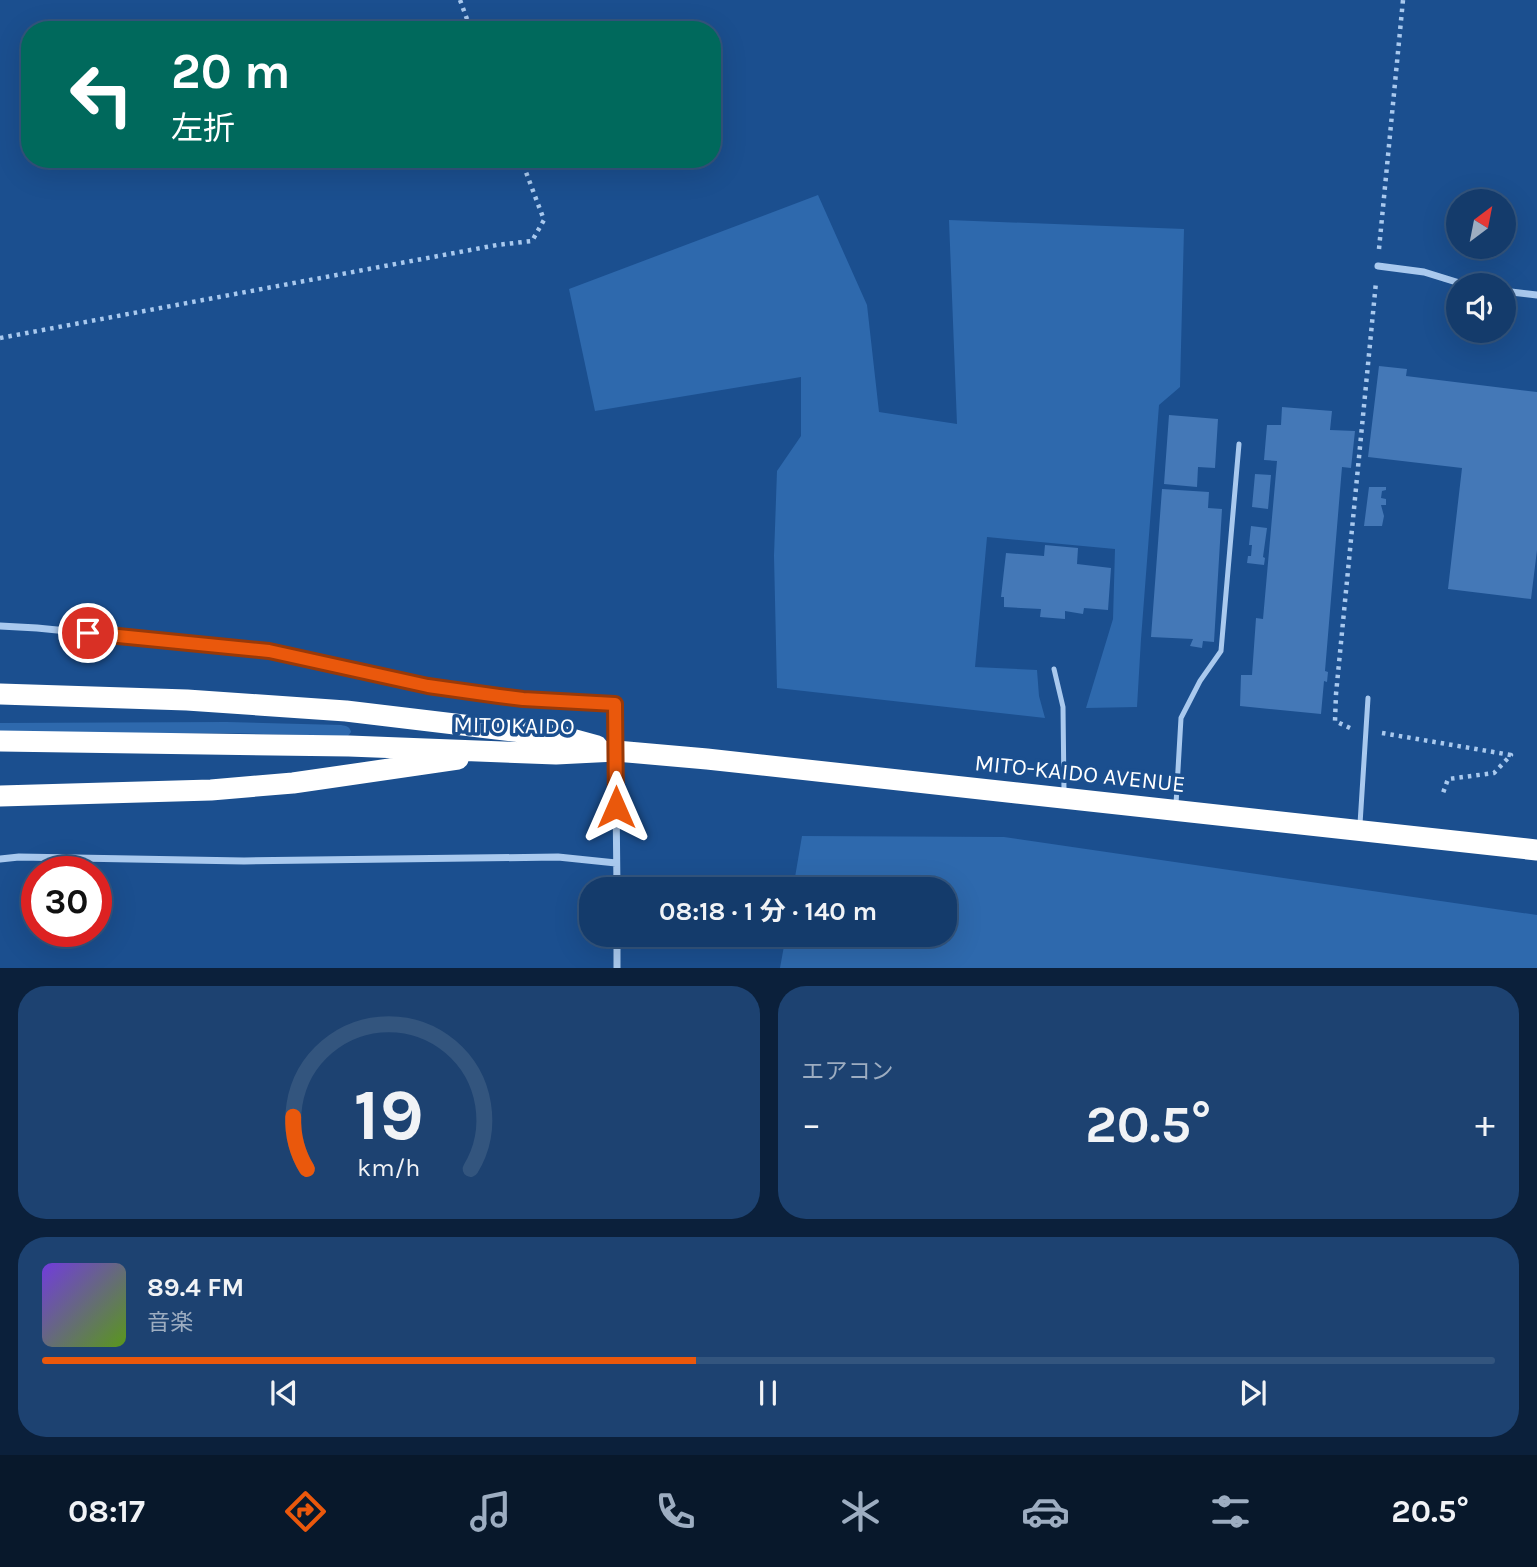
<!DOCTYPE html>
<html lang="ja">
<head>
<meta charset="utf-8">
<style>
	body { margin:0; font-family:Karla,"Noto Sans JP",sans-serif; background:#1d4271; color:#f1f3f6; height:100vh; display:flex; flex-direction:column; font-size:26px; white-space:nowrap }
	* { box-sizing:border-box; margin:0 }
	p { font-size:23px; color:#9dadc1 }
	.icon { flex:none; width:38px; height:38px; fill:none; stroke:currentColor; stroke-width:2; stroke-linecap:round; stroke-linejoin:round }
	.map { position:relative; height:968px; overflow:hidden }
	.side { display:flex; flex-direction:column; gap:18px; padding:18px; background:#0b203b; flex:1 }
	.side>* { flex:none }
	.banner { position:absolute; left:21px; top:21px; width:700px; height:147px; border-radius:28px; box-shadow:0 7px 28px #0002,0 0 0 2px #33557e; background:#00695c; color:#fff; overflow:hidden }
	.needle { width:46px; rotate:32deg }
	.buttons { position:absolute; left:1446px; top:189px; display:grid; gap:14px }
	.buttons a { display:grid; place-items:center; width:70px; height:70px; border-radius:50%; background:#143b6b; box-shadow:0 7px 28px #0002,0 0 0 2px #33557e; font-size:35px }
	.speed { position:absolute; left:21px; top:856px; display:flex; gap:14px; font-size:35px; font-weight:700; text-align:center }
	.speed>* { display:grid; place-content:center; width:91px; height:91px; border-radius:50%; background:#143b6b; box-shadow:0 7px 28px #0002,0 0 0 2px #33557e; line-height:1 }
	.speed .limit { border:10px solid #d22; background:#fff; color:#111 }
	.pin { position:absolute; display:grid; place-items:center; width:60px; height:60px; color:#fff; margin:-30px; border:4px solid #fff; border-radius:50%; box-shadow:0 2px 7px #0007 }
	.me { position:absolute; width:77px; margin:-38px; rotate:0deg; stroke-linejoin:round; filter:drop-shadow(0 0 5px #0008) }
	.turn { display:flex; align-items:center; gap:24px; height:147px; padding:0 35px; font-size:32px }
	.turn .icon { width:91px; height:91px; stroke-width:2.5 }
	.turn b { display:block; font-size:49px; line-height:60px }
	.big { font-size:52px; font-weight:700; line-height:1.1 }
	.side .card { flex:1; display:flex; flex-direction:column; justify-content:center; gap:10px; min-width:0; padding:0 24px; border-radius:28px; background:#1d4271 }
	.side .dial { align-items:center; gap:0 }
	.dial svg { height:182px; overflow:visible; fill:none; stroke:#33557e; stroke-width:7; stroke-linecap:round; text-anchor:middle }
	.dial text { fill:#f1f3f6; stroke:none }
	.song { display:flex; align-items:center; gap:21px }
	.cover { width:84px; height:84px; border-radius:10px; background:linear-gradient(135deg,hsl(260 70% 55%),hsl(90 70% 35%)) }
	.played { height:7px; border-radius:4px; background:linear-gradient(90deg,#ea580c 45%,#33557e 45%) }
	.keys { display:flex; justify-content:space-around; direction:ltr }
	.heat { display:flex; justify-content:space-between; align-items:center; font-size:38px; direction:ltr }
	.side .tiles { flex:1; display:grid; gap:18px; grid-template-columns:1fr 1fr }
	.card:last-child { grid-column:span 2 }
	.trip { position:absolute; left:579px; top:877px; width:378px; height:70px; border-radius:28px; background:#143b6b; box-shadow:0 7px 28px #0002,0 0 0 2px #33557e; font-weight:700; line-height:70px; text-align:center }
	.tabs { display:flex; height:112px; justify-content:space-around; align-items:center; background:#08182b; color:#9dadc1 }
	.tabs .icon { width:49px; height:49px }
	.tabs .current { color:#ea580c }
	.tabs b { font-size:32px; color:#f1f3f6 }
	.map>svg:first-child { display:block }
</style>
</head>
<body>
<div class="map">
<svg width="1537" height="969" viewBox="0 0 1537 969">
	<rect width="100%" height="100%" fill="#1b4f8f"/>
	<!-- green -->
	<path fill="#2e69ad" d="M 818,195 L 867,305 L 879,412 L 957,424 L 949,220 L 1184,229 L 1180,387 L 1159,405 L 1141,639 L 1137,707 L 1086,708 L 1113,619 L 1115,549 L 987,537 L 975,667 L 1037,670 L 1039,696 L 1045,718 L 777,688 L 774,556 L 777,471 L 801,436 L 801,377 L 595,411 L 569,289 Z
		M 227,722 L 341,725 C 347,726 350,727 351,732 L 348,736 L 228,733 L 0,733 L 0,723 Z
		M 802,836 L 1004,837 L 1537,915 L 1537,968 L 780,968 L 786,935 L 945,934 L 945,889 L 793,889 Z"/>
	<!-- building -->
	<path fill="#4478b7" d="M 1379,366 L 1407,369 L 1406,376 L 1537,392 L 1537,550 L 1531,599 L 1448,589 L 1462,468 L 1368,457 Z
		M 1282,407 L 1332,411 L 1330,430 L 1355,431 L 1351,468 L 1342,467 L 1325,671 L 1328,672 L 1327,682 L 1324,681 L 1321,714 L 1240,706 L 1241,675 L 1252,675 L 1256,618 L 1263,619 L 1277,461 L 1264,460 L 1267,425 L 1281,425 Z
		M 1169,415 L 1218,419 L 1215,468 L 1198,467 L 1197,487 L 1164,484 Z
		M 1255,474 L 1271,475 L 1268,509 L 1252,507 Z
		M 1369,487 L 1386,487 L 1386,490 L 1382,491 L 1381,498 L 1386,499 L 1386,505 L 1381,505 L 1384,516 L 1382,526 L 1364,526 Z
		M 1162,489 L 1209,492 L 1208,508 L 1222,509 L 1214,642 L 1203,641 L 1202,648 L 1190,646 L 1193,639 L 1151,637 Z
		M 1251,526 L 1267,528 L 1263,557 L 1265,558 L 1264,565 L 1247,563 L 1248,556 L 1251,556 L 1252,545 L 1249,545 Z
		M 1045,545 L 1078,548 L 1077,564 L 1111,568 L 1108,610 L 1084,608 L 1083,614 L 1065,611 L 1065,619 L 1040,617 L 1041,609 L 1004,607 L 1004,597 L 1001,597 L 1006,553 L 1044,556 Z"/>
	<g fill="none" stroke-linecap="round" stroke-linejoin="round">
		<!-- path -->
		<path stroke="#a9c9ee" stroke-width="4.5" stroke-dasharray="3.5 5" stroke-linecap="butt" d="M 460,0 L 471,30
			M 1379,249 L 1403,0
			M 0,338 L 497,245 L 532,241 L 544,220 L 521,159
			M 1350,728 L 1335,721 L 1336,694 L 1376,282
			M 1382,733 L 1511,755 L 1494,773 L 1448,779 L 1443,793"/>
		<!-- lane -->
		<path stroke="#a9c9ee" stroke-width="5" d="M 1054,669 L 1063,707 L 1064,791
			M 1176,804 L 1181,718 L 1200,681 L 1221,651 L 1239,444
			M 1360,824 L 1368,698"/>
		<!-- street -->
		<path stroke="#a9c9ee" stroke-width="7" d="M 1378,266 L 1424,272 L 1466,285
			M 1503,291 L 1537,295
			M 0,626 L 37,628 L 269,651 L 427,686 L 523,699 L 615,704 L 617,889
			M 0,859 L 19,857 L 244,861 L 558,857 L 616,863
			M 617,934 L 617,969"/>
		<!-- highway -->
		<path stroke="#fff" stroke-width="21" d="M 0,694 L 187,700 L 346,711 L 564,737 L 597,746
			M 0,741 L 349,746 L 556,754 L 616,751 L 707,759 L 1537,850
			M 0,796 L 211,790 L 293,783 L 458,759"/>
	</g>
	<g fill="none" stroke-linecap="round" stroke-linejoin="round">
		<!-- route casing -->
		<g stroke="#983908" stroke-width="18">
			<path id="route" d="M 88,633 L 269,651 L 428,686 L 499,696 L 523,699 L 615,704 L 616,807"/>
		</g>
		<!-- route -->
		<use href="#route" stroke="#ea580c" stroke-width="12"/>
	</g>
	<g text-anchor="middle" stroke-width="7" stroke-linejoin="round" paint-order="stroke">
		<!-- street labels -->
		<g font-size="23" fill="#fff" stroke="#1b4f8f">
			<text transform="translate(514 725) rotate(1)" y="8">MITO KAIDO</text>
			<text transform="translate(1080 773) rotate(6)" y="8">MITO-KAIDO AVENUE</text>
		</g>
	</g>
</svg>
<div class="buttons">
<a><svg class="needle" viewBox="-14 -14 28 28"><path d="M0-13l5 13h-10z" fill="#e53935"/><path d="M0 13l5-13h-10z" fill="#9dadc1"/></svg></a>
<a><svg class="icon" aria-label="sound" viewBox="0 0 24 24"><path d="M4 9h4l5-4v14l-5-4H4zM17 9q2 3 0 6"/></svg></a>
</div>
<div class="speed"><div class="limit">30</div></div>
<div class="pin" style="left:88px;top:633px;background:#d93025"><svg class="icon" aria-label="arrive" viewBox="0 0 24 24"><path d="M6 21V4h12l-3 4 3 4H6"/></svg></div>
<svg class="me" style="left:616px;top:807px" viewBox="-20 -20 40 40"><path d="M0-17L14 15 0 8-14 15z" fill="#ea580c" stroke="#fff" stroke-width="4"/></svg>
<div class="trip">08:18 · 1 分 · 140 m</div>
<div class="banner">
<div class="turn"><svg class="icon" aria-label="left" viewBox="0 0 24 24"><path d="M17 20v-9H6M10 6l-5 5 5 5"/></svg><div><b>20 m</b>左折</div></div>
</div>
</div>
<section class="side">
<div class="tiles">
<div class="card dial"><svg viewBox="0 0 100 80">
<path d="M14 69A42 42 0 1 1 86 69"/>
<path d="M14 69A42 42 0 0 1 8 46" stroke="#ea580c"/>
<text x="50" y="56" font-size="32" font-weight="700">19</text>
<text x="50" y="72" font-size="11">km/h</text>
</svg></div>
<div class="card"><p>エアコン</p>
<div class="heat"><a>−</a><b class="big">20.5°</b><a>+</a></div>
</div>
<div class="card">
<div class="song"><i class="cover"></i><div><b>89.4 FM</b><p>音楽</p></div></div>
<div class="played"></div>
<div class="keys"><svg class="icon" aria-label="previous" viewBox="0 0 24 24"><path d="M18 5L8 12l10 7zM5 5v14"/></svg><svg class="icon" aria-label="pause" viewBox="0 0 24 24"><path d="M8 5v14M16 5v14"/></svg><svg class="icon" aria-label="next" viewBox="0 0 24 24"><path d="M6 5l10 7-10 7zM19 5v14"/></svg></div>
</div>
</div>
</section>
<nav class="tabs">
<b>08:17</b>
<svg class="icon current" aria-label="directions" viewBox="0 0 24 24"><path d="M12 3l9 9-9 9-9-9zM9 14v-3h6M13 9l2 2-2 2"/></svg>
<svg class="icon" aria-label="music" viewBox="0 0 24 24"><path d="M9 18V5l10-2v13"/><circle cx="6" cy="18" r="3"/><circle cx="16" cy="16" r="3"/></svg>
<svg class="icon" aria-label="phone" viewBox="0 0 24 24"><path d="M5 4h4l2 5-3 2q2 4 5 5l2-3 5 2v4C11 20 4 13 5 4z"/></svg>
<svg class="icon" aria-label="climate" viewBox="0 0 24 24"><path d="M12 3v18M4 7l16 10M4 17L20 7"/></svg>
<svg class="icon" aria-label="car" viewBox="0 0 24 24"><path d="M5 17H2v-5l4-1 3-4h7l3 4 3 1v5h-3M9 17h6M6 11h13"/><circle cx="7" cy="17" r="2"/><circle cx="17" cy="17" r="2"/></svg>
<svg class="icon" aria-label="filters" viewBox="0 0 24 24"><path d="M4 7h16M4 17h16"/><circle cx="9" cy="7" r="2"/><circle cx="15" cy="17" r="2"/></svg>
<b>20.5°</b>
</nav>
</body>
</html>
